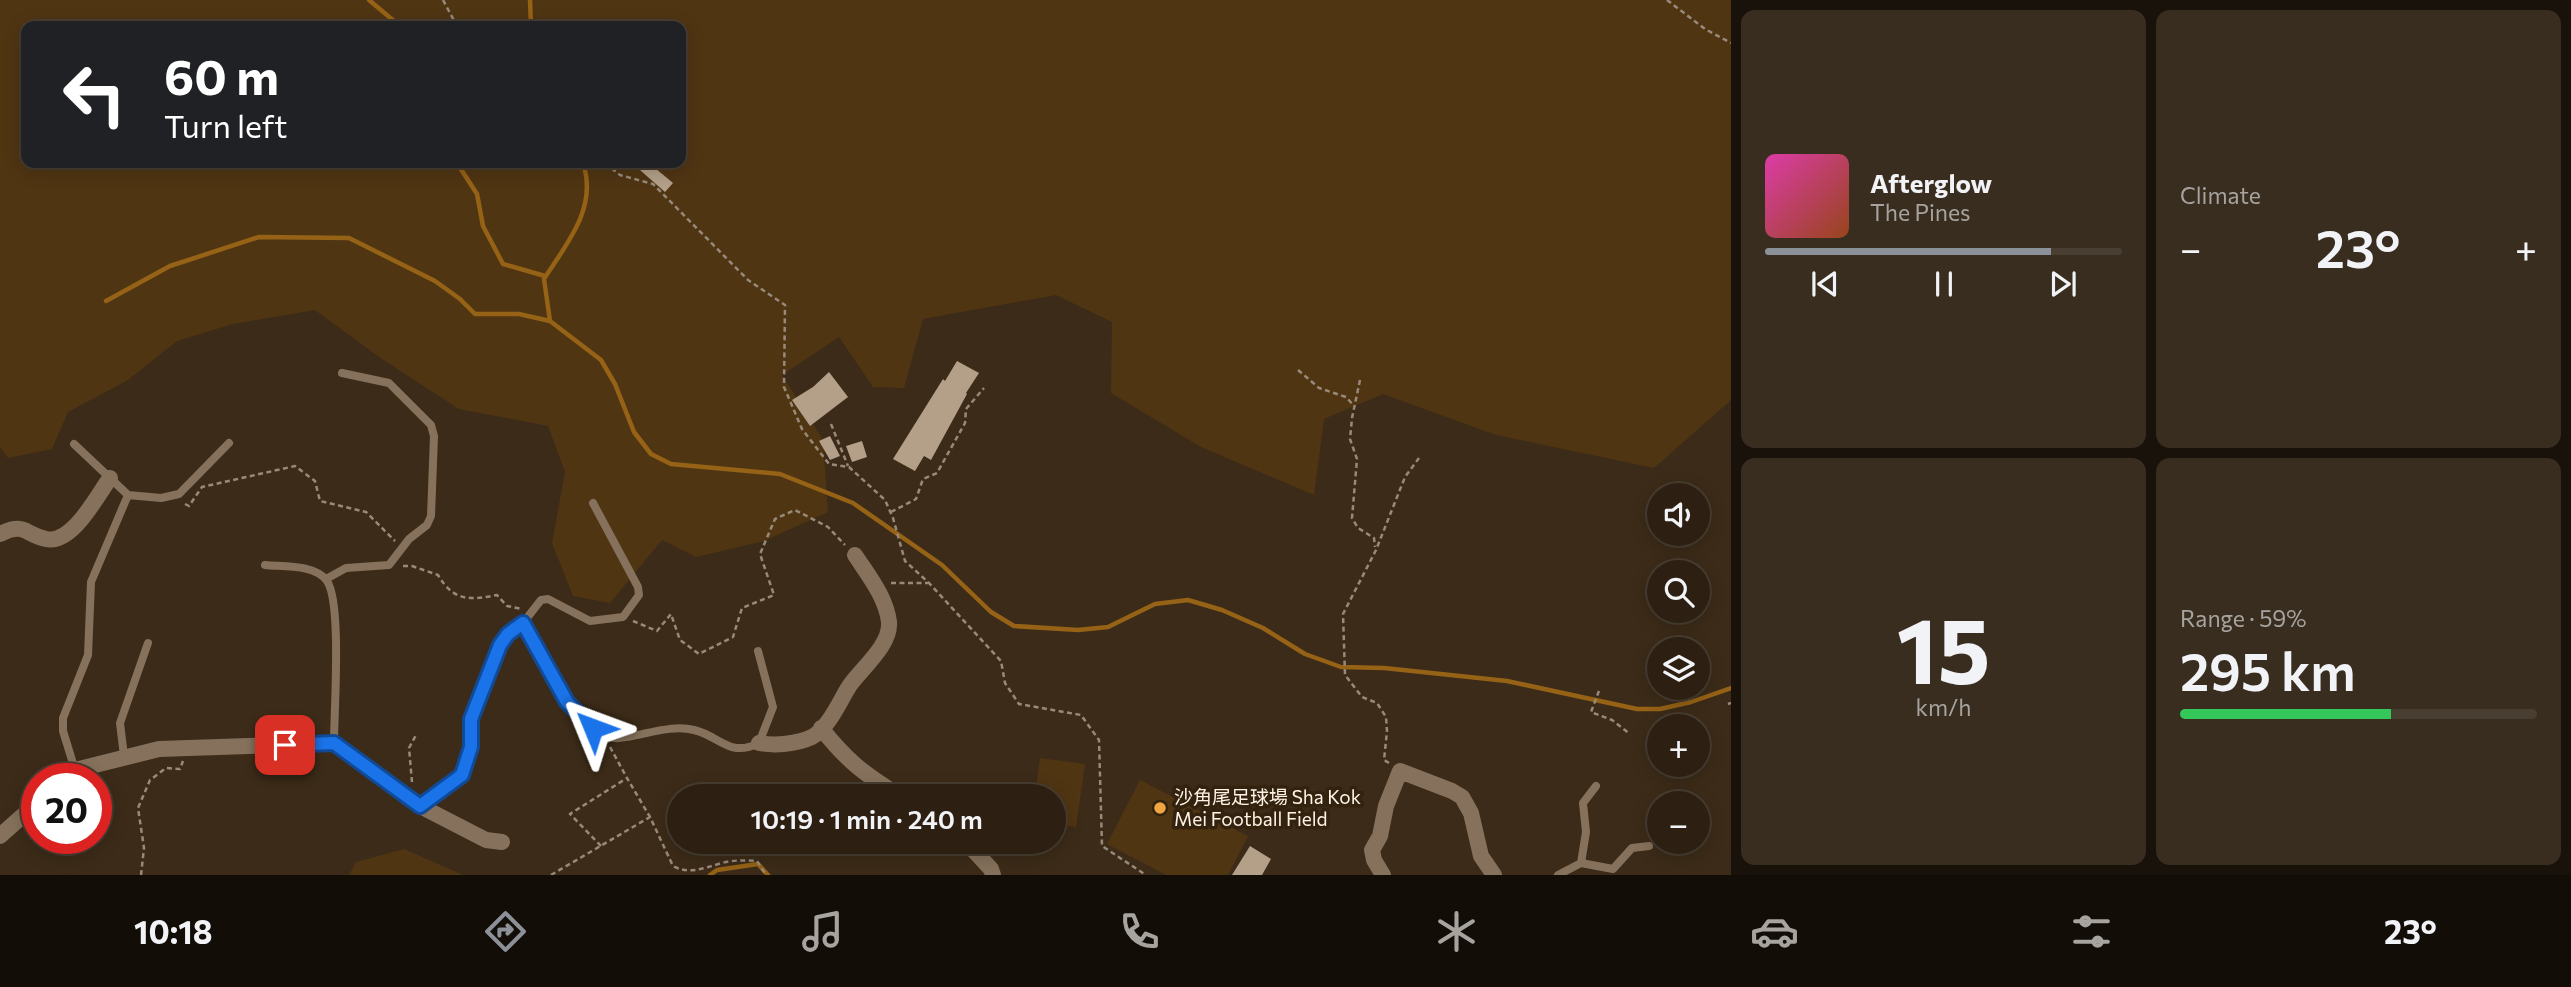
<!DOCTYPE html>
<html lang="en">
<head>
<meta charset="utf-8">
<style>
	body { margin:0; font-family:Commissioner,"Noto Sans TC",sans-serif; background:#392d20; color:#f1f3f6; height:100vh; display:flex; flex-direction:column; font-size:26px; white-space:nowrap }
	* { box-sizing:border-box; margin:0 }
	p { font-size:23px; color:#a7a39f }
	.icon { flex:none; width:38px; height:38px; fill:none; stroke:currentColor; stroke-width:2; stroke-linecap:round; stroke-linejoin:round }
	.map { position:relative; flex:1; overflow:hidden }
	.panel { display:flex; flex-direction:column; gap:10px; padding:10px; background:#19120a; width:840px }
	.panel>* { flex:none }
	.hud { position:absolute; left:21px; top:21px; width:665px; height:147px; border-radius:14px; box-shadow:0 4px 18px #0003,0 0 0 2px #483e32; background:#202124; color:#fff; overflow:hidden }
	.buttons { position:absolute; left:1647px; top:483px; display:grid; gap:14px }
	.buttons a { display:grid; place-items:center; width:63px; height:63px; border-radius:50%; background:#2d2012; box-shadow:0 4px 18px #0003,0 0 0 2px #483e32; font-size:35px }
	.speed { position:absolute; left:21px; top:763px; display:flex; gap:14px; font-size:35px; font-weight:700; text-align:center }
	.speed>* { display:grid; place-content:center; width:91px; height:91px; border-radius:50%; background:#2d2012; box-shadow:0 4px 18px #0003,0 0 0 2px #483e32; line-height:1 }
	.speed .limit { border:10px solid #d22; background:#fff; color:#111 }
	.pin { position:absolute; display:grid; place-items:center; width:60px; height:60px; color:#fff; margin:-30px; border-radius:14px; box-shadow:0 4px 10px #0006 }
	.me { position:absolute; width:77px; margin:-38px; rotate:314deg; stroke-linejoin:round; filter:drop-shadow(0 0 5px #0008) }
	.turn { display:flex; align-items:center; gap:24px; height:147px; padding:0 28px; font-size:32px }
	.turn .icon { width:91px; height:91px; stroke-width:2.5 }
	.turn b { display:block; font-size:49px; line-height:60px }
	.big { font-size:52px; font-weight:600; line-height:1.1 }
	.panel .widget { flex:1; display:flex; flex-direction:column; justify-content:center; gap:10px; min-width:0; padding:0 24px; border-radius:14px; background:#392d20 }
	.panel .dial { align-items:center; gap:0 }
	.dial b { font-size:91px; line-height:1 }
	.song { display:flex; align-items:center; gap:21px }
	.cover { width:84px; height:84px; border-radius:10px; background:linear-gradient(135deg,hsl(320 70% 55%),hsl(20 70% 35%)) }
	.played { height:7px; border-radius:4px; background:linear-gradient(90deg,#8c9099 80%,#483e32 80%) }
	.keys { display:flex; justify-content:space-around; direction:ltr }
	.heat { display:flex; justify-content:space-between; align-items:center; font-size:38px; direction:ltr }
	.charge { height:10px; border-radius:5px; background:linear-gradient(90deg,#34c759 59%,#483e32 0) }
	.panel .tiles { flex:1; display:grid; gap:10px; grid-template-columns:repeat(2,1fr) }
	.trip { position:absolute; left:667px; top:784px; width:399px; height:70px; border-radius:35px; background:#2d2012; box-shadow:0 4px 18px #0003,0 0 0 2px #483e32; font-weight:600; line-height:70px; text-align:center }
	.menu { display:flex; height:112px; justify-content:space-around; align-items:center; background:#120d07; color:#a7a39f }
	.menu .icon { width:49px; height:49px }
	.menu .selected { color:#8c9099 }
	.menu b { font-size:32px; color:#f1f3f6 }
	main { display:flex; flex:1; min-height:0 }
	.map>svg:first-child { display:block }
</style>
</head>
<body>
<main>
<div class="map">
<svg width="1731" height="875" viewBox="0 0 1731 875">
	<rect width="100%" height="100%" fill="#3c2b18"/>
	<!-- green -->
	<path fill="#503513" fill-rule="evenodd" d="M 0,0 L 1731,0 L 1731,400 L 1654,468 L 1496,435 L 1383,394 L 1324,419 L 1314,495 L 1201,447 L 1111,393 L 1112,322 L 1056,295 L 923,319 L 904,388 L 873,387 L 839,337 L 782,375 L 823,440 L 828,512 L 764,541 L 696,557 L 662,540 L 610,603 L 573,596 L 552,543 L 565,472 L 548,426 L 459,409 L 382,359 L 315,310 L 233,324 L 177,341 L 128,380 L 68,412 L 52,449 L 8,458 L 0,447 ZM 26,26 L 681,26 L 681,163 L 26,163 Z
		M 1040,758 L 1085,764 L 1076,827 L 1054,824 L 1054,796 L 1035,796 Z
		M 1140,780 L 1248,836 L 1228,875 L 1166,875 L 1107,844 Z
		M 404,849 L 463,875 L 349,875 L 356,862 Z"/>
	<g fill="none" stroke-linecap="round" stroke-linejoin="round">
		<!-- stream -->
		<path stroke="#966216" stroke-width="4.5" d="M 369,0 L 400,26
			M 530,0 L 531,26
			M 457,163 L 477,194 L 483,226 L 503,264 L 545,276
			M 106,301 L 170,266 L 259,237 L 349,238 L 435,281 L 460,299 L 475,314 L 519,314 L 550,321 L 601,360 L 615,384 L 634,432 L 651,454 L 671,464 L 780,474 L 853,503 L 942,565 L 991,612 L 1014,626 L 1078,630 L 1108,627 L 1155,604 L 1188,600 L 1222,610 L 1263,628 L 1305,654 L 1341,667 L 1384,668 L 1507,681 L 1637,709 L 1660,709 L 1691,702 L 1731,688
			M 550,321 L 544,279 C 567,243 598,208 583,163
			M 710,875 L 717,870 L 758,864 L 768,875"/>
	</g>
	<!-- building -->
	<path fill="#b4a089" d="M 632,163 L 649,163 L 673,183 L 665,192 Z
		M 957,361 L 979,373 L 966,393 L 967,394 L 931,460 L 924,456 L 915,471 L 893,459 L 943,379 L 945,381 Z
		M 829,372 L 848,397 L 810,426 L 792,400 L 813,387 Z
		M 830,436 L 840,456 L 830,460 L 819,441 Z
		M 862,441 L 867,457 L 852,462 L 846,446 Z
		M 1250,846 L 1271,859 L 1262,875 L 1232,875 Z"/>
	<g fill="none" stroke-linecap="round" stroke-linejoin="round">
		<!-- path -->
		<path stroke="#988a7a" stroke-width="2.5" stroke-dasharray="5 3.5" stroke-linecap="butt" d="M 443,0 L 457,26
			M 1667,0 L 1705,29 L 1731,43
			M 605,163 L 620,175 L 653,184 L 748,280 L 785,305 L 784,387 L 802,429 L 829,464 L 849,467 L 885,500 L 893,518 L 905,561 L 929,583 L 1001,661 L 1005,683 L 1019,704 L 1081,715 L 1099,740 L 1102,846 L 1146,875
			M 1298,370 L 1319,388 L 1346,397 L 1355,407
			M 1360,380 L 1352,418 L 1350,439 L 1357,459 L 1352,518 L 1358,528 L 1374,538 L 1375,547
			M 831,424 L 848,466
			M 185,504 L 189,506 L 202,487 L 295,466 L 315,481 L 320,501 L 366,512 L 395,541
			M 891,512 L 916,499 L 923,479 L 937,473 L 965,423 L 966,409 L 984,388
			M 403,566 L 412,566 L 438,575 C 454,602 470,600 497,595 L 507,606 L 522,609
			M 891,583 L 929,583
			M 633,621 L 657,631 L 671,614 L 680,640 L 699,654 L 733,637 L 742,608 L 774,595 L 760,554 L 775,519 L 795,510 L 828,527 L 845,545
			M 1599,691 L 1591,712 L 1612,720 L 1630,734
			M 1728,704 L 1731,703
			M 610,747 L 627,778
			M 1389,763 L 1384,760 L 1387,731 L 1386,717 L 1377,703 L 1362,697 L 1345,675 L 1343,614 L 1376,550 L 1405,477 L 1419,458
			M 412,782 L 409,748 L 416,735
			M 601,846 L 570,814 L 627,778 L 650,817
			M 141,875 L 144,848 L 138,808 L 150,780 L 166,768 L 180,769 L 183,761
			M 551,875 L 650,817 L 673,866 C 690,875 703,868 722,863 C 733,860 745,860 757,861 L 766,875"/>
		<!-- lane -->
		<path stroke="#86725c" stroke-width="8" d="M 74,444 L 128,495 L 91,582 L 88,655 L 63,718 L 63,731 L 75,770
			M 128,495 L 161,498 L 179,494 L 229,443
			M 265,565 C 282,567 315,564 327,581 C 342,603 334,711 334,743
			M 326,579 L 346,568 L 389,565 L 409,539 L 427,525 L 431,516 L 434,436 L 431,425 L 389,383 L 342,373
			M 523,623 L 541,600 L 548,599 L 590,621 L 623,617 L 639,595 L 638,587 L 593,503
			M 124,756 L 120,723 L 148,643
			M 420,806 L 462,775 L 471,747 L 471,719 L 500,645 L 508,634 L 523,623 C 540,653 579,742 619,738 C 643,736 670,724 694,730 C 720,736 729,758 759,743 L 773,707 L 758,651
			M 1581,863 L 1586,832 L 1583,803 L 1596,786
			M 1558,875 L 1581,863 L 1613,869 L 1632,848 L 1649,846"/>
		<!-- street -->
		<path stroke="#86725c" stroke-width="16" d="M 0,534 C 25,522 24,534 46,539 C 72,545 97,496 110,478
			M 821,728 C 847,761 864,774 900,796
			M 759,743 C 775,746 797,744 812,737 C 829,728 840,700 850,685 C 862,668 891,645 889,622 C 886,597 868,575 855,555
			M 64,779 L 75,770 L 159,749 L 334,743 L 420,806 L 486,840 L 502,842
			M 0,836 L 37,803
			M 966,842 L 991,869 L 993,875
			M 1383,875 L 1374,860 L 1372,850 L 1380,836 L 1386,806 L 1400,771 L 1452,791 L 1462,797 L 1471,813 L 1481,856 L 1494,875"/>
	</g>
	<g fill="none" stroke-linecap="round" stroke-linejoin="round">
		<!-- route casing -->
		<g stroke="#114b97" stroke-width="18">
			<path id="route" d="M 285,745 L 334,743 L 420,806 L 462,775 L 471,747 L 471,719 L 500,645 L 508,634 L 523,623 L 567,702 L 593,728"/>
		</g>
		<!-- route -->
		<use href="#route" stroke="#1a73e8" stroke-width="12"/>
	</g>
	<!-- markers -->
	<circle fill="#f1a540" stroke="#32220e" stroke-width="2.5" cx="1160" cy="808" r="7"/>
	<g text-anchor="middle" stroke-width="7" stroke-linejoin="round" paint-order="stroke">
		<!-- poi labels -->
		<g font-size="19" fill="#fef3e6" stroke="#32220e" text-anchor="start">
			<text x="1174" y="804">沙角尾足球場 Sha Kok<tspan x="1174" dy="22">Mei Football Field</tspan></text>
		</g>
	</g>
</svg>
<div class="buttons">
<a><svg class="icon" aria-label="sound" viewBox="0 0 24 24"><path d="M4 9h4l5-4v14l-5-4H4zM17 9q2 3 0 6"/></svg></a>
<a><svg class="icon" aria-label="search" viewBox="0 0 24 24"><circle cx="10" cy="10" r="6"/><path d="M15 15l6 6"/></svg></a>
<a><svg class="icon" aria-label="layers" viewBox="0 0 24 24"><path d="M12 4l9 5-9 5-9-5zM3 14l9 5 9-5"/></svg></a>
<a>+</a>
<a>−</a>
</div>
<div class="speed"><div class="limit">20</div></div>
<div class="pin" style="left:285px;top:745px;background:#d93025"><svg class="icon" aria-label="arrive" viewBox="0 0 24 24"><path d="M6 21V4h12l-3 4 3 4H6"/></svg></div>
<svg class="me" style="left:593px;top:728px" viewBox="-20 -20 40 40"><path d="M0-17L14 15 0 8-14 15z" fill="#1a73e8" stroke="#fff" stroke-width="4"/></svg>
<div class="trip">10:19 · 1 min · 240 m</div>
<div class="hud">
<div class="turn"><svg class="icon" aria-label="left" viewBox="0 0 24 24"><path d="M17 20v-9H6M10 6l-5 5 5 5"/></svg><div><b>60 m</b>Turn left</div></div>
</div>
</div>
<section class="panel">
<div class="tiles">
<div class="widget">
<div class="song"><i class="cover"></i><div><b>Afterglow</b><p>The Pines</p></div></div>
<div class="played"></div>
<div class="keys"><svg class="icon" aria-label="previous" viewBox="0 0 24 24"><path d="M18 5L8 12l10 7zM5 5v14"/></svg><svg class="icon" aria-label="pause" viewBox="0 0 24 24"><path d="M8 5v14M16 5v14"/></svg><svg class="icon" aria-label="next" viewBox="0 0 24 24"><path d="M6 5l10 7-10 7zM19 5v14"/></svg></div>
</div>
<div class="widget"><p>Climate</p>
<div class="heat"><a>−</a><b class="big">23°</b><a>+</a></div>
</div>
<div class="widget dial"><b>15</b><p>km/h</p></div>
<div class="widget"><p>Range · 59%</p><b class="big">295 km</b><div class="charge"></div></div>
</div>
</section>
</main>
<nav class="menu">
<b>10:18</b>
<svg class="icon selected" aria-label="directions" viewBox="0 0 24 24"><path d="M12 3l9 9-9 9-9-9zM9 14v-3h6M13 9l2 2-2 2"/></svg>
<svg class="icon" aria-label="music" viewBox="0 0 24 24"><path d="M9 18V5l10-2v13"/><circle cx="6" cy="18" r="3"/><circle cx="16" cy="16" r="3"/></svg>
<svg class="icon" aria-label="phone" viewBox="0 0 24 24"><path d="M5 4h4l2 5-3 2q2 4 5 5l2-3 5 2v4C11 20 4 13 5 4z"/></svg>
<svg class="icon" aria-label="climate" viewBox="0 0 24 24"><path d="M12 3v18M4 7l16 10M4 17L20 7"/></svg>
<svg class="icon" aria-label="car" viewBox="0 0 24 24"><path d="M5 17H2v-5l4-1 3-4h7l3 4 3 1v5h-3M9 17h6M6 11h13"/><circle cx="7" cy="17" r="2"/><circle cx="17" cy="17" r="2"/></svg>
<svg class="icon" aria-label="filters" viewBox="0 0 24 24"><path d="M4 7h16M4 17h16"/><circle cx="9" cy="7" r="2"/><circle cx="15" cy="17" r="2"/></svg>
<b>23°</b>
</nav>
</body>
</html>
